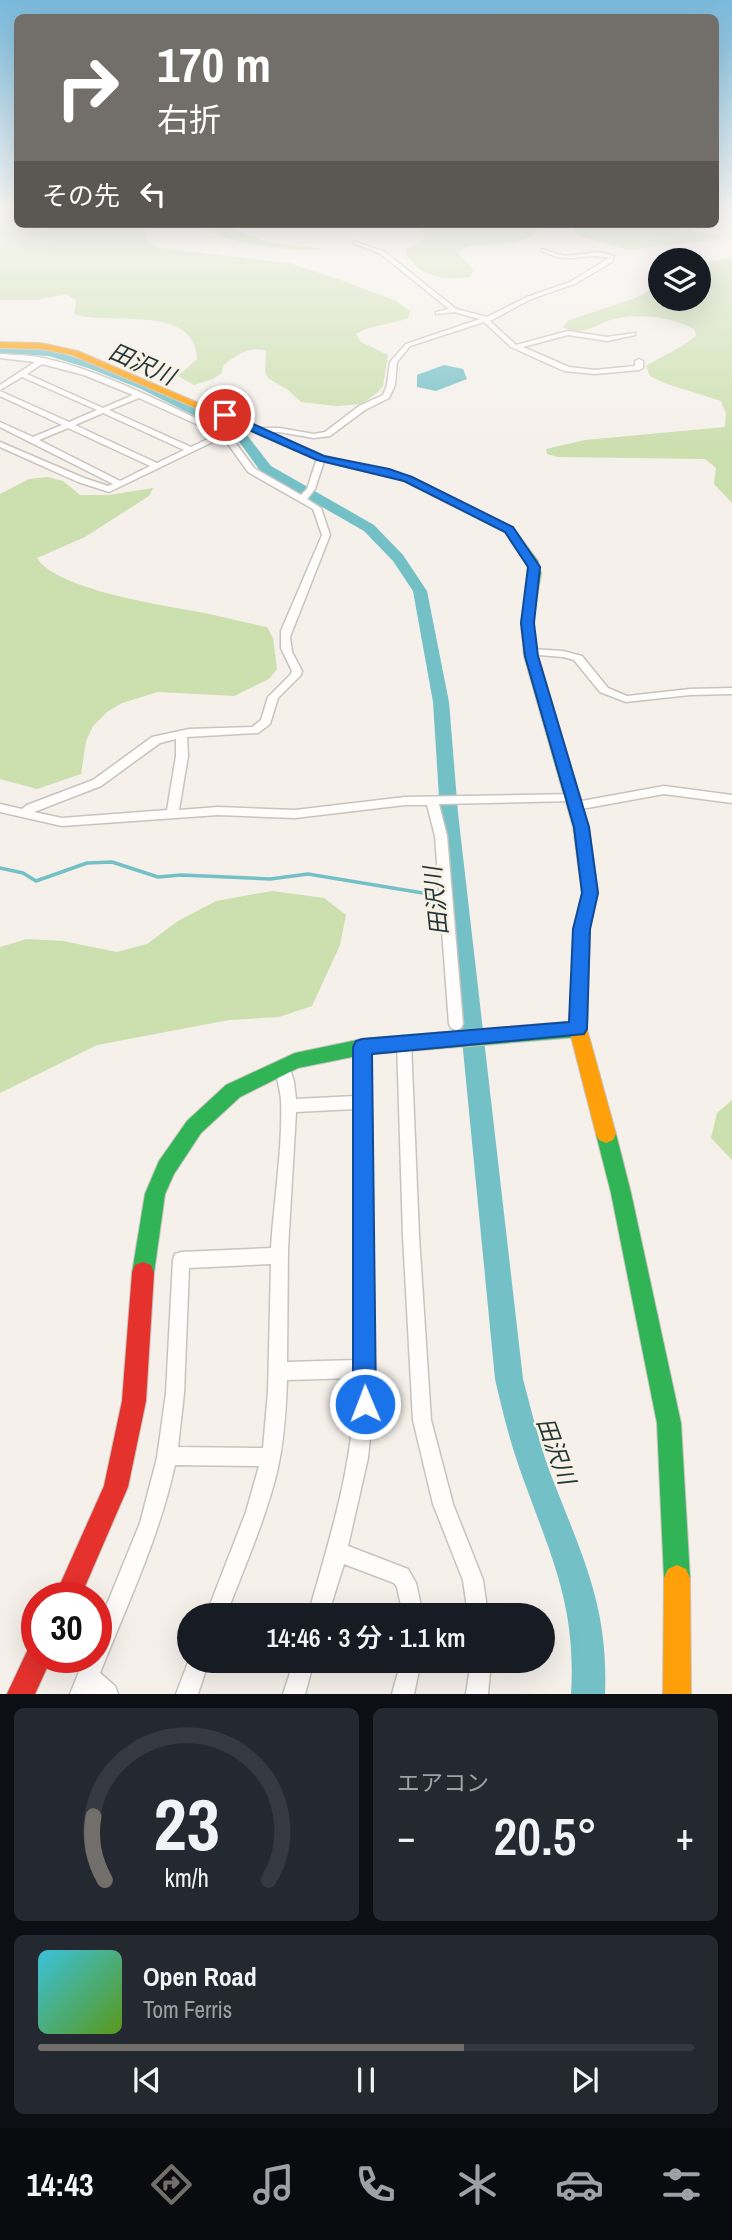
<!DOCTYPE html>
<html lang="ja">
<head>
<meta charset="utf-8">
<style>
	body { margin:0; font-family:"Archivo Narrow","Noto Sans JP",sans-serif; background:#242831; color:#f1f3f6; height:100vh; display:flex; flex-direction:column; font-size:26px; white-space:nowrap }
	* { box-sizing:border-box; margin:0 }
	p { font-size:23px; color:#9ea1a6 }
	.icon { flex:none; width:38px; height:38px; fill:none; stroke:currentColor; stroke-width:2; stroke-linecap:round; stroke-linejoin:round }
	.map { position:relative; height:1694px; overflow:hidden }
	.details { display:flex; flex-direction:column; gap:14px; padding:14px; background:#0d0f14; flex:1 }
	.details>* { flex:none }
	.hud { position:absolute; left:14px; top:14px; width:705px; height:214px; border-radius:10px; box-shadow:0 7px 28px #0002; background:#726e69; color:#fff; overflow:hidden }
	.buttons { position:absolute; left:648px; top:248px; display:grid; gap:14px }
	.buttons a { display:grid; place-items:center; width:63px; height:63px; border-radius:50%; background:#171b24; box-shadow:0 7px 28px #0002; font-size:35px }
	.speed { position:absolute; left:21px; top:1582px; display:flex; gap:14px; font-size:35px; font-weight:700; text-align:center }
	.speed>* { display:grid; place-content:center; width:91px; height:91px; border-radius:50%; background:#171b24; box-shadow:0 7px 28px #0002; line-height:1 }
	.speed .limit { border:10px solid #d22; background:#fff; color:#111 }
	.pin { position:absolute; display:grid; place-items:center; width:60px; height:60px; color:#fff; margin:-30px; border:4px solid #fff; border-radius:50%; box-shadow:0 2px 7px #0007 }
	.me { position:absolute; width:77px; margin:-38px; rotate:359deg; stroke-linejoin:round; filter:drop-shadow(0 0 5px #0008) }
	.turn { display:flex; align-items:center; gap:24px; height:147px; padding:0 28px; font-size:32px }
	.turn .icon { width:91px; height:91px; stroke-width:2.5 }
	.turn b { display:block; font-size:49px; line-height:60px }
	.then { display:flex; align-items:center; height:66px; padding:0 28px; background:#0003; gap:14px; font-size:26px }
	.big { font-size:52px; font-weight:600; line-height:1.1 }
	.details .widget { flex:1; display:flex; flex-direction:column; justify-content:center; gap:10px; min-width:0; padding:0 24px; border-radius:10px; background:#242831 }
	.details .dial { align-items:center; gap:0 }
	.dial svg { height:182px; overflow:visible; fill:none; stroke:#363941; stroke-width:7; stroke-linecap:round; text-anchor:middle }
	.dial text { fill:#f1f3f6; stroke:none }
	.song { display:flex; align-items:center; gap:21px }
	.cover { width:84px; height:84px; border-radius:10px; background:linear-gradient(135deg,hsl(190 70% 55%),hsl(90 70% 35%)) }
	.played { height:7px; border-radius:4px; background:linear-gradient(90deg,#726e69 65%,#363941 65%) }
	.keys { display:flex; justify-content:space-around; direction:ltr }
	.heat { display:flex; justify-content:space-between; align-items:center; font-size:38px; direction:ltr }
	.details .tiles { flex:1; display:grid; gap:14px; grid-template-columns:1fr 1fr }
	.widget:last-child { grid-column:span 2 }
	.trip { position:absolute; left:177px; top:1603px; width:378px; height:70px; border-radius:35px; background:#171b24; box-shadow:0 7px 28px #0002; font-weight:600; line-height:70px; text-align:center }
	.menu { display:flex; height:112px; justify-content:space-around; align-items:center; background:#090b0e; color:#9ea1a6 }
	.menu .icon { width:49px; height:49px }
	.menu .current { color:#726e69 }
	.menu b { font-size:32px; color:#f1f3f6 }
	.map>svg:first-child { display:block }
</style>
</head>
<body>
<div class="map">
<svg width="732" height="1694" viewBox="0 0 732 1694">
	<rect width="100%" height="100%" fill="#f5f0ea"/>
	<!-- green -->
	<path fill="#ccdfaf" d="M 0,208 L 17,208 L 18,224 L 144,224 L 147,240 L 158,248 L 289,263 L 341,280 L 396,301 L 410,311 L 408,318 C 391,325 371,324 356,334 L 361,342 L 388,355 L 383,386 L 378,392 L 362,404 L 337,406 L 301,402 L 288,390 L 268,378 L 265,372 L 266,351 C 250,345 235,356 223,366 L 222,373 L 213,379 L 194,385 L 178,376 L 197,359 C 196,303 108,326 74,314 L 76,300 L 66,294 L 38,300 L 0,300 Z
		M 199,224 L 221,224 L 267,242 L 324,249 C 297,253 218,243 199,224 Z
		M 417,224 L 536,224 L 539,225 C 530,252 483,239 462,249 L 459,254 L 474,270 L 470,277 C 446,281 415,277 405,250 L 425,239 L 423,233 L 413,227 Z
		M 578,224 L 672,224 L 691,231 L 720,235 L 720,239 L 629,250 L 575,235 L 574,229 Z
		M 732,257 L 732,503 L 714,484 L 716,468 L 705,459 L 558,457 L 547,454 L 546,449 L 585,440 L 725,427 L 726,414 L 721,401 L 664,383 L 650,376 L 646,366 C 658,358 690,344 696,335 L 694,329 C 673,317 643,314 619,318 C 597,321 585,339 563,327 L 569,320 L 635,298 L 660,285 L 660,299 L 698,299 L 698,265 Z
		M 47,477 L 63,481 L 80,495 L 109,495 L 153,488 L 149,496 L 85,537 L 37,558 C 56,590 167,606 204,613 C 225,617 246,623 267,627 L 273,638 L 277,669 L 269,679 L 234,696 L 158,692 L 122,703 L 107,712 L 93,726 L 86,741 L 81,774 L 37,789 L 0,779 L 0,494 L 29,479 Z
		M 272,891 L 324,898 L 346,915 L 340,945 L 312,1006 L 279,1017 L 229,1020 L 97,1045 L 0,1093 L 0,947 L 27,939 L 63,941 L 117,952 L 147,944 L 178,921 L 216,901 Z
		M 732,1100 L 732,1160 L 711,1138 L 717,1113 Z"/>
	<!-- water -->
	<path fill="#74c0c7" d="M 444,365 L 463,369 L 467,379 L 436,391 L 417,387 L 417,375 Z"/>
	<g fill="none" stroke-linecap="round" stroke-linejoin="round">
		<!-- stream -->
		<path stroke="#74c0c7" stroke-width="3.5" d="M 0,868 L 23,873 L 36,881 L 87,863 L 112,862 L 158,877 L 181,875 L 270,879 L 308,874 L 441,896
			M 449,897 L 458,899"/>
		<!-- river -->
		<path fill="#74c0c7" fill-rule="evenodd" d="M 0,347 L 49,350 L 99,364 L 150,385 L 243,430 L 271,466 L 374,525 L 403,555 L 427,591 L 449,702 L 458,813 L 523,1379 C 531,1409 538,1438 548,1467 C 579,1550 609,1602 605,1694 L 571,1694 C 577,1602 548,1550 519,1467 C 509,1438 502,1409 495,1379 L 440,813 L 433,702 L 413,591 L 393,561 L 364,531 L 261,472 L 235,436 L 141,389 L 91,369 L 49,356 L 0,353 Z"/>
		<!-- street casing -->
		<g stroke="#c7c3bf" stroke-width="3">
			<path id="street" d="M 353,241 L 385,252 L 456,309 L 487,317 L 527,297 L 570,282 L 609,258 C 585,251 571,266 542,251 L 542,249 L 564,256 L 600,252 L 614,256 L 612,262 L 574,284 L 531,299 L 490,321 L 516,345 L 568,331 L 607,337 L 635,333 L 635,335 L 607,341 L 568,335 L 523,347 L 569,367 L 595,370 L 635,366 L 635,361 L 639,359 L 643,361 L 643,368 L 639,370 L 595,374 L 564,371 L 511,347 L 484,322 L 410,346 L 397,362 L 395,385 L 389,398 L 365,410 L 330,436 L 314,438 L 279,432 L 256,432 L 256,428 L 279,428 L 314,434 L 325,432 L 359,406 L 383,395 L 387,385 L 390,362 L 406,344 L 480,319 L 454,312 L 436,314 L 436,312 L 449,309 L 381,254 L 353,243 Z
				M 0,354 C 14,355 30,355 43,358 C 104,371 166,405 224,431 L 242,422 L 248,422 L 248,426 L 229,434 L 254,468 L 301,495 L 307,489 L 317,458 L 321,456 L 325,458 L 315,489 L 307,499 L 321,508 L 330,535 L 290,637 L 292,652 L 302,671 L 301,675 L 278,698 L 270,724 L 258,733 L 187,737 L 188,756 L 179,810 L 218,807 L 295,810 L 405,797 L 578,794 L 580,797 L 578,800 L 574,801 L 439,804 L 447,836 L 463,1024 L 461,1028 L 456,1030 L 451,1028 L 449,1024 L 435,836 L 427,805 L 405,805 L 295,818 L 218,815 L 62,826 L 0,812 L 0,804 L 22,809 L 27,805 L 93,780 L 152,737 L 189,729 L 252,727 L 261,720 L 268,697 L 291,674 L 292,671 L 281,648 L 281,631 L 322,535 L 313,509 L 248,472 L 223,437 L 109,492 L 78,482 L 0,447 L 0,442 L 84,478 L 108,486 L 113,484 L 0,427 L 0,422 L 33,437 L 62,425 L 0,396 L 0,391 L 69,422 L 97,410 L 22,377 L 0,390 L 0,385 L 35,362 L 0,358 ZM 42,364 L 84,375 L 133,395 L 103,408 L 27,374 ZM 139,398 L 218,434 L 191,447 L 109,410 ZM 103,413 L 184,450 L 157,463 L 75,425 ZM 68,428 L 150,466 L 120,481 L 39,440 ZM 176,739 L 176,756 L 167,810 L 62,818 L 34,812 L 101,786 L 160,743 Z
				M 531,649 L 563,651 L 582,656 L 608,688 L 627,696 L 690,689 L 732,688 L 732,694 L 690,695 L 626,702 L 600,692 L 574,660 L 563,657 L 527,654 L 526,652 Z
				M 664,786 L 732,795 L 732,803 L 664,794 L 576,810 L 570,806 L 576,802 Z
				M 404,1036 L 409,1038 L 411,1042 L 419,1236 L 431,1420 L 453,1504 L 483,1580 L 488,1615 L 468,1615 L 463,1580 L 433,1504 L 413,1420 L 403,1236 L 397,1042 L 399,1038 Z
				M 362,1041 L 367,1043 L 369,1047 L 373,1404 L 368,1458 L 348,1546 L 408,1569 L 416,1583 L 423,1615 L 403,1615 L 397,1587 L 394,1583 L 344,1564 L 328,1615 L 308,1615 C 330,1537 355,1461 355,1378 L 287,1380 C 286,1410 284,1442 277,1472 C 265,1521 244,1568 226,1615 L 206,1615 L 246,1512 L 259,1466 L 175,1465 C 159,1538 127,1605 100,1673 L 115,1686 L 118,1694 L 70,1694 L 85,1657 L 96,1657 L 96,1631 L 140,1523 L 157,1458 L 166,1393 L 173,1260 L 175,1254 L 181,1252 L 271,1248 C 274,1199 283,1148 281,1099 C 280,1088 274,1072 278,1062 L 283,1060 L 288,1062 L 294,1082 L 296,1099 L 355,1096 L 355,1047 L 357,1043 ZM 355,1109 L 355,1360 L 287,1362 L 288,1249 L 296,1112 ZM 271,1264 L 268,1392 L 263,1448 L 178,1447 L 184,1393 L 189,1268 Z
				M 189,1660 L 209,1661 L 198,1694 L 176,1694 Z
				M 294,1661 L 314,1661 L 305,1694 L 283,1694 Z
				M 401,1661 L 421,1661 L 414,1694 L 392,1694 Z
				M 471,1661 L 491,1661 L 488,1694 L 466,1694 Z"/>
		</g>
		<!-- fast casing -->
		<g stroke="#c7c3bf" stroke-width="2">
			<path id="fast" d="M 249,424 L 325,456 L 412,477 L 513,528 L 538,561 L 541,573 L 533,623 L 538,656 L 589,827 L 593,857 L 591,861 L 585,863 L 577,857 L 573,827 L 524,656 L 521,623 L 529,573 L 526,561 L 505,532 L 404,481 L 317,460 L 245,429 L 244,427 Z
				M 578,1021 L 584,1024 L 587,1029 L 584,1034 L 578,1037 L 362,1055 L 298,1068 L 240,1097 L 201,1133 L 174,1174 L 165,1194 L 154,1273 L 151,1281 L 143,1284 L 135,1281 L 132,1273 L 145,1194 L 159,1161 L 187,1121 L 226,1085 L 295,1053 L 362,1039 Z
				M 606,1125 L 613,1128 L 616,1134 L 631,1193 L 681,1423 L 690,1578 L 686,1587 L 677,1591 L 668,1587 L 664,1578 L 657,1423 L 611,1193 L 596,1134 L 599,1128 Z"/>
		</g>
		<!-- slow casing -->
		<g stroke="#c7c3bf" stroke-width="2">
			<path id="slow" d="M 0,342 L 41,343 L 78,351 L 254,427 L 245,429 L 72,355 L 41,349 L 0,348 Z
				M 585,851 L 593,857 L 598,893 L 590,929 L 587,1029 L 616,1134 L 613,1140 L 606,1143 L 599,1140 L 596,1134 L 569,1029 L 574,929 L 582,893 L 577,857 Z
				M 677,1565 L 686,1569 L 690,1578 L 691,1694 L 663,1694 L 664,1578 L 668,1569 Z"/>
		</g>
		<!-- jam casing -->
		<g stroke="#c7c3bf" stroke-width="2">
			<path id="jam" d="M 143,1262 L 151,1265 L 154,1273 L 146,1401 L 128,1487 L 80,1598 L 54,1598 L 104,1486 L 122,1401 L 132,1273 L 135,1265 Z
				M 37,1644 L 37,1657 L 52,1657 L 35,1694 L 7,1694 L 29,1647 Z"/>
		</g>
		<!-- street -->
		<use href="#street" fill="#fefdfc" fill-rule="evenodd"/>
		<!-- fast -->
		<use href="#fast" fill="#30b455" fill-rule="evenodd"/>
		<!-- slow -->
		<use href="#slow" fill="#ff9f0a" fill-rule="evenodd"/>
		<!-- jam -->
		<use href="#jam" fill="#e5322d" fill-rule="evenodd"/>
	</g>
	<!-- sky -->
	<linearGradient id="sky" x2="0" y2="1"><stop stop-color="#79b9db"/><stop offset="0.47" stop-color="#faf8f6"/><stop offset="1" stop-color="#faf8f6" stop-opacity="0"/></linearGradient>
	<rect width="732" height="446" fill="url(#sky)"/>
	<!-- route -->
	<path fill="#1a73e8" stroke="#114b97" stroke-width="2" d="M 222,413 L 229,413 L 324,456 L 389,469 L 412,477 L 513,527 L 540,567 L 534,623 L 538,656 L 589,827 L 598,893 L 590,929 L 587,1029 L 584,1034 L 372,1054 L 376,1404 L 373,1412 L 365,1416 L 356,1412 L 353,1404 L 353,1047 L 356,1041 L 362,1039 L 569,1022 L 573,929 L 582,893 L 574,827 L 525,656 L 521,623 L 528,567 L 505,532 L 404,481 L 317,460 L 222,418 Z"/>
	<g text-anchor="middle" stroke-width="5" stroke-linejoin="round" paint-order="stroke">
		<!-- water labels -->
		<g font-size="23" font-style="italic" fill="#20383b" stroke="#faf1e5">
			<text transform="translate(142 364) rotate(24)" y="8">田沢川</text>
			<text transform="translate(436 901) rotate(-96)" y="8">田沢川</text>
			<text transform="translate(556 1451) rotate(70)" y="8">田沢川</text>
		</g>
	</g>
</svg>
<div class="buttons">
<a><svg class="icon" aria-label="layers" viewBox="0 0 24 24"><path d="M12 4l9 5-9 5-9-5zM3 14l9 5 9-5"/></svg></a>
</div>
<div class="speed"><div class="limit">30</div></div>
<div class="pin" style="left:225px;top:415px;background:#d93025"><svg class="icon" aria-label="arrive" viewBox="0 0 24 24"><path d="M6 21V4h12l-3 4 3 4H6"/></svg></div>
<svg class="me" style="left:365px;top:1404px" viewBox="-20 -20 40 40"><circle r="17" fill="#1a73e8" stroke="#fff" stroke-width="3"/><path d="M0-11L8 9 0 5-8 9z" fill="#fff"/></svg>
<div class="trip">14:46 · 3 分 · 1.1 km</div>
<div class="hud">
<div class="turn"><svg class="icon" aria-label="right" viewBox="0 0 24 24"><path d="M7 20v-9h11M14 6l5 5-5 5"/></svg><div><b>170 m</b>右折</div></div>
<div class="then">その先<svg class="icon" aria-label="left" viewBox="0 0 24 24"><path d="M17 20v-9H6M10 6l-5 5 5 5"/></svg></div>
</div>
</div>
<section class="details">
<div class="tiles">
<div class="widget dial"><svg viewBox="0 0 100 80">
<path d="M14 69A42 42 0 1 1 86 69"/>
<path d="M14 69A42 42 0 0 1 9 41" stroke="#726e69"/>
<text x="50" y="56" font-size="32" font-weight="700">23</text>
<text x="50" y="72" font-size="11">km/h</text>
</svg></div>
<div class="widget"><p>エアコン</p>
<div class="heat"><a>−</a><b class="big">20.5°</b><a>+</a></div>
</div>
<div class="widget">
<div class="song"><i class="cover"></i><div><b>Open Road</b><p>Tom Ferris</p></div></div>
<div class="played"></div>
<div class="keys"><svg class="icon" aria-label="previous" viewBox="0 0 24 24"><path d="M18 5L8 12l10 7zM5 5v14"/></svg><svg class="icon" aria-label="pause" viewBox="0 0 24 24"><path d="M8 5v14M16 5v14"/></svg><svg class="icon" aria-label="next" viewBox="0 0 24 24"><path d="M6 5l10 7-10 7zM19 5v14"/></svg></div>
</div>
</div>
</section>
<nav class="menu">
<b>14:43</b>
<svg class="icon current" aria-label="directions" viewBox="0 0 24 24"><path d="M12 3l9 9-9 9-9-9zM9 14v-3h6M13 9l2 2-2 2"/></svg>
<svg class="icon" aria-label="music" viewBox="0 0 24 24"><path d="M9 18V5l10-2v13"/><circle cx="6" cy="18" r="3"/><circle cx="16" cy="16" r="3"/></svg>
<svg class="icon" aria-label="phone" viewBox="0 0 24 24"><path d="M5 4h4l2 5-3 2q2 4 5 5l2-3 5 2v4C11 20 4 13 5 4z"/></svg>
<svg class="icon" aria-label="climate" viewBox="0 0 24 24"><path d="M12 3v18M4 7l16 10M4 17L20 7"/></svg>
<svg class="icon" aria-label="car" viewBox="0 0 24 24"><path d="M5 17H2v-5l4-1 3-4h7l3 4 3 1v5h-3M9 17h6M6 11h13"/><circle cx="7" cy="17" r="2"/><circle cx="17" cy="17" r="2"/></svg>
<svg class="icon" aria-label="filters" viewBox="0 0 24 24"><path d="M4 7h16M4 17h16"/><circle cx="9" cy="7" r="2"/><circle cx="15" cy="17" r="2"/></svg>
</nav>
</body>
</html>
